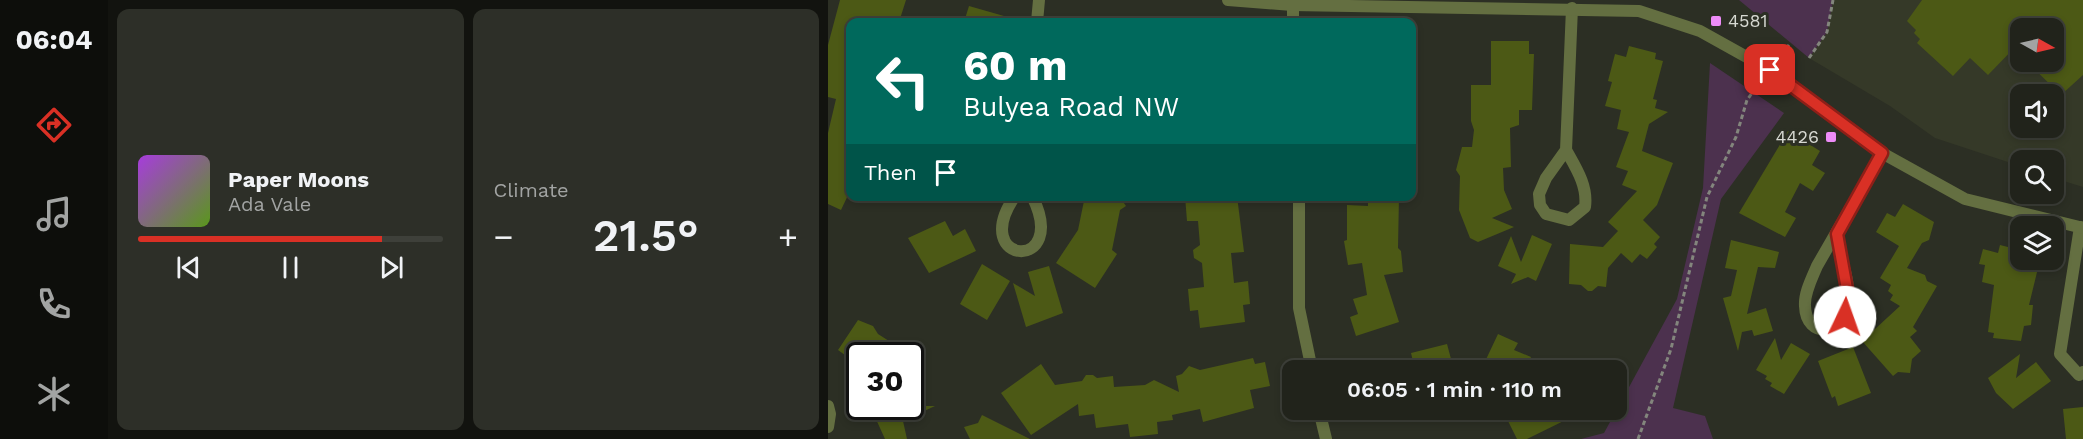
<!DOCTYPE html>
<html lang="en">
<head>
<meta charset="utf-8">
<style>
	body { margin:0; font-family:"Work Sans",sans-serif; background:#2d2f28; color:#f1f3f6; height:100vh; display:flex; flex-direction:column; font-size:22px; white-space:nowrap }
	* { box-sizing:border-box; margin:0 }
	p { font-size:20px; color:#a2a4a3 }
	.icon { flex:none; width:33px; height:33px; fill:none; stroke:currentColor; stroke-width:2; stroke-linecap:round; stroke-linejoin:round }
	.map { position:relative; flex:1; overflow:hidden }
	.drawer { display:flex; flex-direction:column; gap:9px; padding:9px; background:#12130f; width:720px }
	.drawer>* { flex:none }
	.hud { position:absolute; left:18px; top:18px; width:570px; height:183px; border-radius:12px; box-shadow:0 3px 9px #0003,0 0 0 2px #3e403a; background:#00695c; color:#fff; overflow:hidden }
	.needle { width:39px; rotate:98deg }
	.fabs { position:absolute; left:1182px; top:18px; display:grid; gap:12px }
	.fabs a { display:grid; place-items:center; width:54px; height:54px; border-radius:12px; background:#21231b; box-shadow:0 3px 9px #0003,0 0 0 2px #3e403a; font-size:30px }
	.speed { position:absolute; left:18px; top:342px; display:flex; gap:12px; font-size:30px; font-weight:700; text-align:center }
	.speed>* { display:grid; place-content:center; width:78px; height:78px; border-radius:50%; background:#21231b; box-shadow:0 3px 9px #0003,0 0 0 2px #3e403a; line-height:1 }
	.speed .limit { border:3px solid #111; border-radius:9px; background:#fff; color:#111 }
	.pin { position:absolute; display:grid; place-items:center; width:51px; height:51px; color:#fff; margin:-26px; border-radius:12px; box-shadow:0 3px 9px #0006 }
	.me { position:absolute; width:66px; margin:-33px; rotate:3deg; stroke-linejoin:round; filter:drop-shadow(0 0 4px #0008) }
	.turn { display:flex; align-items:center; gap:21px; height:126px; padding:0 18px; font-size:27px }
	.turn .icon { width:78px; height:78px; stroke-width:2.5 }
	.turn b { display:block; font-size:42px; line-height:51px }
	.then { display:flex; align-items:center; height:57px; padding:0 18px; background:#0003; gap:12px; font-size:22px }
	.big { font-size:45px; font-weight:600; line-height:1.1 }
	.drawer .widget { flex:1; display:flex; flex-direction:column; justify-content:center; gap:9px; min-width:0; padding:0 21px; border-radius:12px; background:#2d2f28 }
	.song { display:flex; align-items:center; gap:18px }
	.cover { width:72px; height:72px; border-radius:9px; background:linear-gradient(135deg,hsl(280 70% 55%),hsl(90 70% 35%)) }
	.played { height:6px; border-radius:3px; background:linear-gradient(90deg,#d93025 80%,#3e403a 80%) }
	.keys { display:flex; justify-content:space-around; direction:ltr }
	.heat { display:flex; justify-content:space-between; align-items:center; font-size:33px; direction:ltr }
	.drawer .tiles { flex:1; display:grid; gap:9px; grid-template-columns:repeat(2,1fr) }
	.trip { position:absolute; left:454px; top:360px; width:345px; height:60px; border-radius:12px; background:#21231b; box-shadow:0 3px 9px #0003,0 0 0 2px #3e403a; font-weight:600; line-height:60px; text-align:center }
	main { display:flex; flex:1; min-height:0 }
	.tab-bar { display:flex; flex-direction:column; width:108px; justify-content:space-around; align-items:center; background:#0d0e0b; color:#a2a4a3 }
	.tab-bar .icon { width:42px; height:42px }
	.tab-bar .current { color:#d93025 }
	.tab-bar b { font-size:27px; color:#f1f3f6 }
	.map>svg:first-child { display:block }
</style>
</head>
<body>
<main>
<nav class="tab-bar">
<b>06:04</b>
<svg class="icon current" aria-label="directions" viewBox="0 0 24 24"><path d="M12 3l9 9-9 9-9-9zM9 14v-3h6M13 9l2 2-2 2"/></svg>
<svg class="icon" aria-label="music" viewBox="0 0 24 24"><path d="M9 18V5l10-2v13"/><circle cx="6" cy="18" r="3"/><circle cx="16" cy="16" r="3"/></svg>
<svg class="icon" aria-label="phone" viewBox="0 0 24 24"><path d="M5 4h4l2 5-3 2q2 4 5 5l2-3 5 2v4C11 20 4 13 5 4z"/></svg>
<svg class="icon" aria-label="climate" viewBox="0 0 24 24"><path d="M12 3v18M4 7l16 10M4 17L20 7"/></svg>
</nav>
<section class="drawer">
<div class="tiles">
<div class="widget">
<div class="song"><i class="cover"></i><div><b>Paper Moons</b><p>Ada Vale</p></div></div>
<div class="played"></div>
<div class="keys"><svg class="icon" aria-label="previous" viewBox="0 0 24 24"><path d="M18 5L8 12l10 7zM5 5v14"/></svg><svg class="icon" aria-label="pause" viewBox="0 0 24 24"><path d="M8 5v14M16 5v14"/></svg><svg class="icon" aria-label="next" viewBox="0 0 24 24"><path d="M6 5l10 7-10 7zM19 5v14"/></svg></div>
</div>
<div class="widget"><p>Climate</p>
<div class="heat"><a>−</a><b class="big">21.5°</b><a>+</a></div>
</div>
</div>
</section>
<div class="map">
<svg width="1255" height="439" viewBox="0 0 1255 439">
	<rect width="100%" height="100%" fill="#2c2f24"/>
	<!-- built -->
	<path fill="#353928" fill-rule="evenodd" d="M 1005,0 L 1255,0 L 1255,187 L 1226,178 L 1226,160 L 1192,160 L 1192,166 L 1107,138 L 1062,106 L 981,58 L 999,32 ZM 1192,28 L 1226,28 L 1226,62 L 1192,62 ZM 1192,94 L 1226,94 L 1226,128 L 1192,128 Z"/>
	<!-- green -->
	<path fill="#4c314e" d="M 911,0 L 1005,0 L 999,32 L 981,58 Z
		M 882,63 L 956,113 L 893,199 L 845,408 L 877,416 L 885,439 L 753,439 L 776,433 L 849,299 L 875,188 Z"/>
	<!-- building -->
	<path fill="#4c5915" d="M 12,0 L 78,0 L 71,22 L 22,22 L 22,191 L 13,210 L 0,204 L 0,133 L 8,99 L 0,97 L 0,45 Z
		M 1094,0 L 1255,0 L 1255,75 L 1233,95 L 1199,62 L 1226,62 L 1226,28 L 1192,28 L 1192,42 L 1160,75 L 1142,58 L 1125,76 L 1089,43 L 1092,39 L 1086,33 L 1088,30 L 1079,21 Z
		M 141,6 L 183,18 L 183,22 L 136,22 Z
		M 663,41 L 701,41 L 701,54 L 706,54 L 704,110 L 691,110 L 691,125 L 682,128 L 683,167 L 675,168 L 676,190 L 684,209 L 664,218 L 686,227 L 650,242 L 642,238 L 631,210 L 632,176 L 628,170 L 634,147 L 644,147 L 646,130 L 643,121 L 643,85 L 663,85 Z
		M 801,46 L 828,53 L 827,59 L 835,61 L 825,99 L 829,100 L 827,108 L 840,112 L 821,124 L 814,151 L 845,163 L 829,205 L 815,220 L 832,237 L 826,244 L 829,247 L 819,259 L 812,254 L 804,263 L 793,253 L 780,268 L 778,287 L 770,286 L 764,291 L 760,291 L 753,285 L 741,284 L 742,244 L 775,247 L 790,231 L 780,222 L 809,191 L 794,185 L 800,171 L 788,167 L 801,132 L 789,129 L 793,110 L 777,106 L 784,82 L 780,81 L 787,54 L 798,57 Z
		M 960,131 L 992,151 L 984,165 L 997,173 L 985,191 L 972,183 L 957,212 L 968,218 L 957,237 L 911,213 Z
		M 257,196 L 291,196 L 298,206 L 292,210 L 284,250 L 289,254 L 267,288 L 228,263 L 250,230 Z
		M 357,196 L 409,196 L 416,252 L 403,253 L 406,283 L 420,281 L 422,304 L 415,305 L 417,322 L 372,328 L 370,310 L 362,311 L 360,289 L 376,287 L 374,263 L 366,258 L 365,250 L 372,245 L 370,221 L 359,221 Z
		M 540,196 L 571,196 L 570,248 L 573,251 L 575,272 L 556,275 L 571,322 L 528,336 L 522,317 L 530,314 L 525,299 L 539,295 L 534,263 L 520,265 L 516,241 L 519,240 L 519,205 L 540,206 Z
		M 1075,204 L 1106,222 L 1101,240 L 1094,243 L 1079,268 L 1097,275 L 1099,281 L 1109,286 L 1085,327 L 1089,331 L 1082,337 L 1093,351 L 1084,359 L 1082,373 L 1070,372 L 1065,376 L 1034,341 L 1072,306 L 1062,300 L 1065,295 L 1060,291 L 1063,285 L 1052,278 L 1071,246 L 1048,232 L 1059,213 L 1067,217 Z
		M 117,221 L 125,236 L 137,229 L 148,251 L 101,273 L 80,238 Z
		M 704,235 L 724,244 L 708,281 L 700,277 L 683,284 L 688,274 L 670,266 L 683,236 L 693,262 Z
		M 903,240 L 951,252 L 947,268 L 930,267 L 919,314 L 938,308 L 945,331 L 926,336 L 924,330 L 914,332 L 910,351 L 895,298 L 903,296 L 909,270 L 897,268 Z
		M 1172,245 L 1192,250 L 1192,260 L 1197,260 L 1196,264 L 1210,268 L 1201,305 L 1205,305 L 1203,325 L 1196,326 L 1193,341 L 1165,338 L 1166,333 L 1160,332 L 1166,285 L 1154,282 L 1157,265 L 1151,264 L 1155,249 L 1170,253 Z
		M 154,264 L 182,281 L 159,320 L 132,304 Z
		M 221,266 L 235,313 L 198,327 L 185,283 L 207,296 L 200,272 Z
		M 30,320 L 45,326 L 50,334 L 61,341 L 51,356 L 32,356 L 32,366 L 10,350 Z
		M 670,334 L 690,343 L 686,350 L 703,357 L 697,370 L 653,370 Z
		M 947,338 L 953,360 L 963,343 L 982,354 L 956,394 L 942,386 L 944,383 L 937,379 L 939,376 L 928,370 Z
		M 619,344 L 626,370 L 587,370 L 583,353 Z
		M 1025,347 L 1043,393 L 1010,406 L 1007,396 L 1004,398 L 990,361 Z
		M 1192,354 L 1188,378 L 1208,362 L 1223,381 L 1185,409 L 1168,393 L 1160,378 Z
		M 425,358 L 427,364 L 437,362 L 442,386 L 422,390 L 426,408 L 375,422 L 372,409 L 344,415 L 345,420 L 329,422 L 330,434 L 302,437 L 300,424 L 268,428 L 266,414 L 251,416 L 250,404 L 203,435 L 173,393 L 213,364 L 227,385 L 254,381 L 258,375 L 265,375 L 269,378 L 285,376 L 286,387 L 317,385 L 326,380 L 351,392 L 348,376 L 354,374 L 361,366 L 372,370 Z
		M 42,406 L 107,406 L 75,421 L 79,439 L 57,439 Z
		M 1255,407 L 1255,439 L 1238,439 L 1235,409 Z
		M 696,410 L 758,410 L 699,439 L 689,439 L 679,419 Z
		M 154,415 L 202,439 L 142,439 L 136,427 L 150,423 Z"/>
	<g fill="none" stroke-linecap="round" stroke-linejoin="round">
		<!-- path -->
		<path stroke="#83867d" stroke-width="3" stroke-dasharray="4.5 3" stroke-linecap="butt" d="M 951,58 L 961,45
			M 981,58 L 999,32 L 1005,0
			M 810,439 L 843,349 L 879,197 L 908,137 L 919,100 L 932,82"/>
		<!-- minor -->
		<path stroke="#646f41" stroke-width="12" d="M 465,0 L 465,22
			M 209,22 L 211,0
			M 738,150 C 748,168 760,186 757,207 L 741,220 L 718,214 L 712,205 L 711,194 L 718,178 L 738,150 L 744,8
			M 187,196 C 139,266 243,273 204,196
			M 471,196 L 471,308 L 484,370
			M 1252,227 L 1232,354 L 1251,375 L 1255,372
			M 1009,234 C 1011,256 1023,281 1020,303 C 1017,335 978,340 977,306 C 976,293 984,278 989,266 L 1054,153
			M 0,406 L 2,414 L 0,427
			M 491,410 L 498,439"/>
		<!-- tertiary -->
		<path stroke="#646f41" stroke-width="12" d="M 400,0 L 464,5 L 811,11 L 872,31 L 942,70 L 1054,153 L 1137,199 L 1255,228"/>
	</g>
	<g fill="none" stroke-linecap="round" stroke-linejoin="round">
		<!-- route casing -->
		<g stroke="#8d1f18" stroke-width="15">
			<path id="route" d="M 942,70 L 1054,153 L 1009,234 L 1021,300 L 1017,317"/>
		</g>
		<!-- route -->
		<use href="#route" stroke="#d93025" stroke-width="10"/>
	</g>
	<!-- markers -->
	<g fill="#ee8cf8" stroke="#2c2f24" stroke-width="2">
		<rect x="882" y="15" width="12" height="12" rx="3"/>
		<rect x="997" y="131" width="12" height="12" rx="3"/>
	</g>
	<g text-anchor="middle" stroke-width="6" stroke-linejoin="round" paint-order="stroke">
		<!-- poi labels -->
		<g font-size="18" fill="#d7d9d2" stroke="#2c2f24" text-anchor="start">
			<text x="900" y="27">4581</text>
			<text x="991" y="143" text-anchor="end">4426</text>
		</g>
	</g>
</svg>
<div class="fabs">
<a><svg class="needle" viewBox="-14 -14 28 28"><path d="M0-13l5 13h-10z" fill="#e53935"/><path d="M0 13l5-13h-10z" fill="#a2a4a3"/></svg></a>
<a><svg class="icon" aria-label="sound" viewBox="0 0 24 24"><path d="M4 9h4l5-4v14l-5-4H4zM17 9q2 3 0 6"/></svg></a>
<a><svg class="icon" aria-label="search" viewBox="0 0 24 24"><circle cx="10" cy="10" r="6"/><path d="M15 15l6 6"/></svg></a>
<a><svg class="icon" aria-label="layers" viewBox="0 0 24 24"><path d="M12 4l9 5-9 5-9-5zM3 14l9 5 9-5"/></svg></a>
</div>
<div class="speed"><div class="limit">30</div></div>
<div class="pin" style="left:942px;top:70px;background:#d93025"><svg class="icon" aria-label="arrive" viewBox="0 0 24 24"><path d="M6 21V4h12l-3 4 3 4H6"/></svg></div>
<svg class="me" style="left:1017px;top:317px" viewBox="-20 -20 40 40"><circle r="19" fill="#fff"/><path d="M0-13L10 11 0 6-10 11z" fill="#d93025"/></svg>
<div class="trip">06:05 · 1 min · 110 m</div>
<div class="hud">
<div class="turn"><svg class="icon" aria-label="left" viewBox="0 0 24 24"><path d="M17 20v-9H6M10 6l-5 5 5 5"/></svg><div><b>60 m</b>Bulyea Road NW</div></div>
<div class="then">Then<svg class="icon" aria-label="arrive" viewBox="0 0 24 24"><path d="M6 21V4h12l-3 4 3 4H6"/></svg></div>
</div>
</div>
</main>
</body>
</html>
